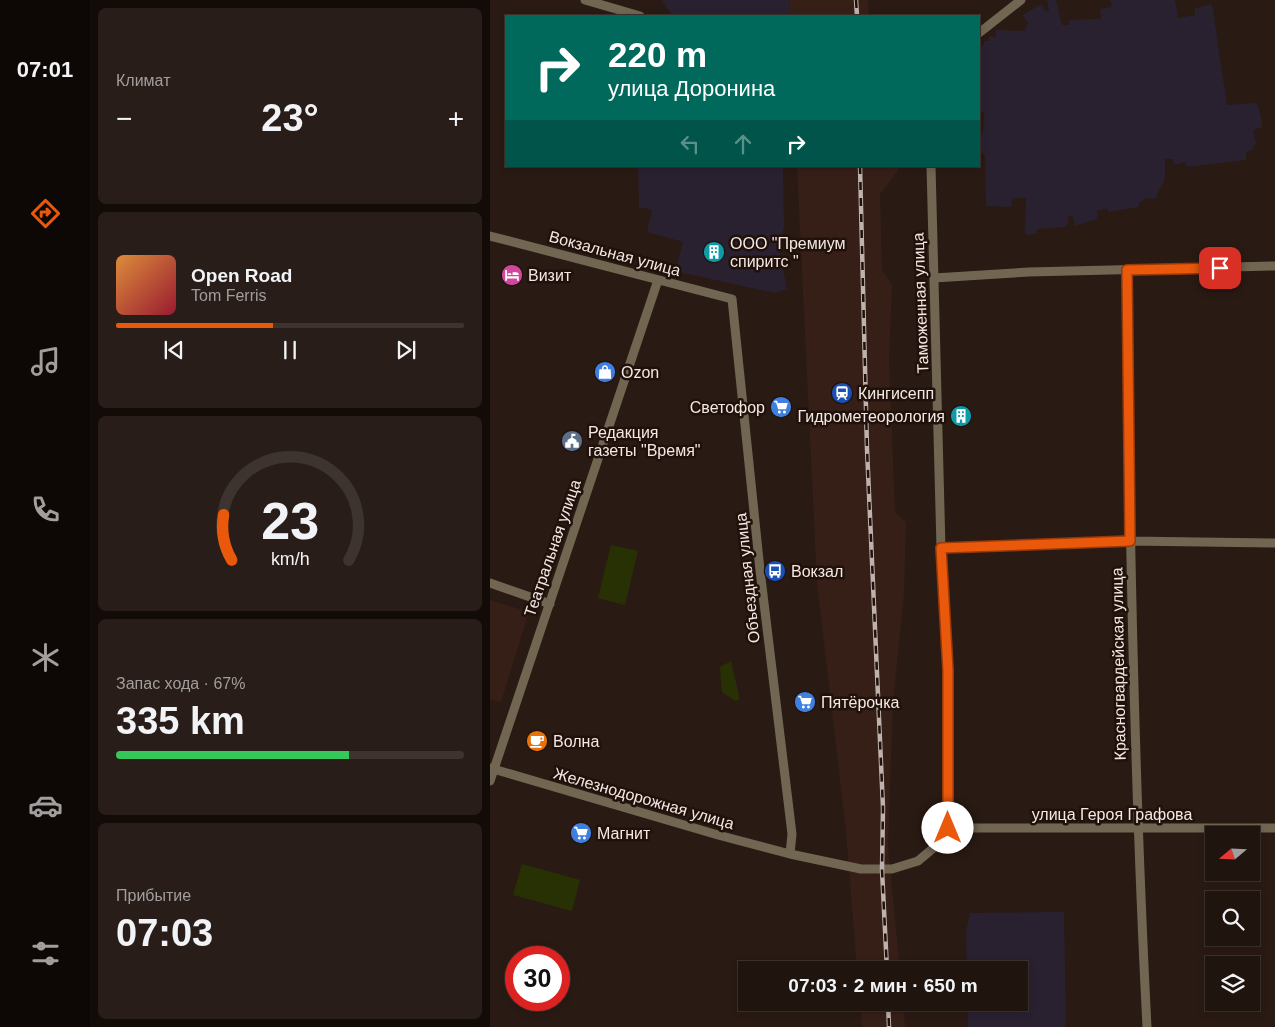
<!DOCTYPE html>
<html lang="ru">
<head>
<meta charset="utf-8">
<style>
	body { margin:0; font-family:Arial,sans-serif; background:#281d18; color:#f1f3f6; height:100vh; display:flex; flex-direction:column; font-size:19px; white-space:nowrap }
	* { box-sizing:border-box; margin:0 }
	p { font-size:16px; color:#a29e9e }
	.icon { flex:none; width:28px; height:28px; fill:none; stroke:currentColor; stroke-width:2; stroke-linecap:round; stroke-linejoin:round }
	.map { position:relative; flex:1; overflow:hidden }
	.sheet { display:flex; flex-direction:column; gap:8px; padding:8px; background:#120b08; width:400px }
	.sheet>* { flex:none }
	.banner { position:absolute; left:15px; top:15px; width:475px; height:152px; border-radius:0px; box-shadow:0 2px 8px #0003,0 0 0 1px #3d332f; background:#00695c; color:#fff; overflow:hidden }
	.needle { width:32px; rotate:251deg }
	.controls { position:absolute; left:715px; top:826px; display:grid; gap:10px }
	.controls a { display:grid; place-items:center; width:55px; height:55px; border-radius:0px; background:#20140f; box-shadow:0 2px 8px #0003,0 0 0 1px #3d332f; font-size:25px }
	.speed { position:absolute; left:15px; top:946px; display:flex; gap:10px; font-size:25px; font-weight:700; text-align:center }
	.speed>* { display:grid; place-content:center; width:65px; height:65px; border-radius:50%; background:#20140f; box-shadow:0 2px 8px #0003,0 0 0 1px #3d332f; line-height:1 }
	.speed .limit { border:8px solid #d22; background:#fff; color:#111 }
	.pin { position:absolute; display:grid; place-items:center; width:42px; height:42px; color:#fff; margin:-21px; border-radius:10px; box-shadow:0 2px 8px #0006 }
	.me { position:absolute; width:55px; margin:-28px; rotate:0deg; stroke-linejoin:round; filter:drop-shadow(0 0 4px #0008) }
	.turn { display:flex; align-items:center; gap:18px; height:105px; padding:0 20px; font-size:22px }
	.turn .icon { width:65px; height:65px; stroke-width:2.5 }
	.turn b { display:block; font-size:35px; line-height:42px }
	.lanes { display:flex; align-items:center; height:48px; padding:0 20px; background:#0003; justify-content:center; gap:25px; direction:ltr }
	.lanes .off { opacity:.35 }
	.big { font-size:38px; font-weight:800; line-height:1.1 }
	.sheet .widget { flex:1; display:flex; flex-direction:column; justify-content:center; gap:8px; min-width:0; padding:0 18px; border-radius:8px; background:#281d18 }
	.sheet .dial { align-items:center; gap:0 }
	.dial svg { height:130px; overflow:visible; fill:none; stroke:#3d332f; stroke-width:7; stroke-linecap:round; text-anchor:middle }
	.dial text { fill:#f1f3f6; stroke:none }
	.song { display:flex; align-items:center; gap:15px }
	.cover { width:60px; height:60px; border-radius:8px; background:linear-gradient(135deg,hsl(30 70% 55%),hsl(350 70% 35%)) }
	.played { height:5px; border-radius:2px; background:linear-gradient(90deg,#ea580c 45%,#3d332f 45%) }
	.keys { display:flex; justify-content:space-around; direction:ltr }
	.heat { display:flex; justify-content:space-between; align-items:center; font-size:28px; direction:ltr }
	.charge { height:8px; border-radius:4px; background:linear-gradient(90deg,#34c759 67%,#3d332f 0) }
	.trip { position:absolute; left:248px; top:961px; width:290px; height:50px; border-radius:0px; background:#20140f; box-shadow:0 2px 8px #0003,0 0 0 1px #3d332f; font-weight:800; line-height:50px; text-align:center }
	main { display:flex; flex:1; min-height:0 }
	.dock { display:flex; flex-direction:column; width:90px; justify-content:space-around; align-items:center; background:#0d0806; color:#a29e9e }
	.dock .icon { width:35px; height:35px }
	.dock .current { color:#ea580c }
	.dock b { font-size:22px; color:#f1f3f6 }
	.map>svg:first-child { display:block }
</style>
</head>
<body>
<main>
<nav class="dock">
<b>07:01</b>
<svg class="icon current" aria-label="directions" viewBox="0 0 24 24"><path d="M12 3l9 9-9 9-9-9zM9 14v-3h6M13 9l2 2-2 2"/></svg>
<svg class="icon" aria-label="music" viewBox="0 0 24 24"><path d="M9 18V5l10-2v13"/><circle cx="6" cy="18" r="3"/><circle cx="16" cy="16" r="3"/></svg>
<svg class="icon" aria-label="phone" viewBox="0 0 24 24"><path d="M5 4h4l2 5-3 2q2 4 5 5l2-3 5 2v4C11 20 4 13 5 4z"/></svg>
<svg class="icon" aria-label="climate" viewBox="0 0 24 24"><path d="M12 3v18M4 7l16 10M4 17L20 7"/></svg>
<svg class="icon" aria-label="car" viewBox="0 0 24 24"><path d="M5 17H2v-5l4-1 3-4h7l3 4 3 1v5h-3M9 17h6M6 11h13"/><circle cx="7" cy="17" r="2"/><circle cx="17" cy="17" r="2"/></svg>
<svg class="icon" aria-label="filters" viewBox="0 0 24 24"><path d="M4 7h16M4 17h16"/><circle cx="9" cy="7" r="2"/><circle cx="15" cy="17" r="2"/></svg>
</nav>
<section class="sheet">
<div class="widget"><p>Климат</p>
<div class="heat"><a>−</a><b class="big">23°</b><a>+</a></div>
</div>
<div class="widget">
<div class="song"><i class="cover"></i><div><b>Open Road</b><p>Tom Ferris</p></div></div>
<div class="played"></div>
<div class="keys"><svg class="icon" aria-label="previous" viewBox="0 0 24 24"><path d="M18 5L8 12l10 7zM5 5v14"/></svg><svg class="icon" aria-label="pause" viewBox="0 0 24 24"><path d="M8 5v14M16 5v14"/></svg><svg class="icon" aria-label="next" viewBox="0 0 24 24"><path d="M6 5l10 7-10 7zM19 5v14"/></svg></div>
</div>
<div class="widget dial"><svg viewBox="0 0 100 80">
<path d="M14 69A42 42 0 1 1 86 69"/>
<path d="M14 69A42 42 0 0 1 9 41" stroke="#ea580c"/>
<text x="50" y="56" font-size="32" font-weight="700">23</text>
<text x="50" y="72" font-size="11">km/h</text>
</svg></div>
<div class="widget"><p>Запас хода · 67%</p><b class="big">335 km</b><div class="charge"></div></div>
<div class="widget"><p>Прибытие</p><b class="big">07:03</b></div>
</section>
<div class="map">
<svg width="785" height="1027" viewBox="0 0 785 1027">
	<rect width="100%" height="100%" fill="#2a1a14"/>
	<!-- built -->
	<path fill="#361f17" d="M 299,0 L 378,0 L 379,16 L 300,16 Z
		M 307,166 L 408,166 L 408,171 L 390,194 L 392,270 L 402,285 L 399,361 L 405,512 L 416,522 L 414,594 L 403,702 L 398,847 L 410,970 L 367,970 L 356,831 L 327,582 Z
		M 0,600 L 39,612 L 11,702 L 0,699 Z
		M 370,1003 L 413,1003 L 415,1027 L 372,1027 Z"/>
	<!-- industrial -->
	<path fill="#2a2130" d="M 172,0 L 299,0 L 300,16 L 182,15 Z
		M 557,0 L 566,0 L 572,25 L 579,25 L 579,20 L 611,19 L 610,9 L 622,7 L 620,0 L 685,0 L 688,18 L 705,15 L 705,8 L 722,4 L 737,105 L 767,103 L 772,121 L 772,127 L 763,130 L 766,143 L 762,150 L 756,152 L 756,160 L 697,167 L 695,162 L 684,165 L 683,159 L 675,159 L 675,178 L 665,199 L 657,198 L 649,203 L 649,207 L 618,212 L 617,208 L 607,211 L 607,219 L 585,226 L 583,216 L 578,217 L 578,224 L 575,227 L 547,229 L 546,234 L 535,235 L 536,198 L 523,198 L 521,207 L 496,206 L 495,154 L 489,154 L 489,133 L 493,132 L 494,112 L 489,112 L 489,44 L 494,45 L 494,41 L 499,41 L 499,36 L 506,37 L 506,30 L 534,31 L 538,23 L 533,15 L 551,4 L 556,12 L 559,11 Z
		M 148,166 L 293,166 L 294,227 L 289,248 L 297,289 L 284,293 L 185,271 L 193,242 L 157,232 L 162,210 L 149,207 Z
		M 574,912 L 576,1027 L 478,1027 L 477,1003 L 529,1002 L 529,970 L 477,970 L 476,932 L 480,913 Z"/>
	<!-- green -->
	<path fill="#283104" d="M 121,545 L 148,551 L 135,605 L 108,598 Z
		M 241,661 L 249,696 L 249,700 L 245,701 L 232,692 L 230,667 Z
		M 32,864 L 90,880 L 82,911 L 23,895 Z"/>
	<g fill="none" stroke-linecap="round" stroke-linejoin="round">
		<!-- minor -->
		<path stroke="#716651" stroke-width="9" d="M 95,0 L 150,16
			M 489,33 L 531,0
			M 441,166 L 451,548 L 458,670 L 458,828
			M 0,236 L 242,299 L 270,570 L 302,834 L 300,854
			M 637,270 C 639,523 644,775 657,1027
			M 444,278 L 539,272 L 785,266
			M 451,548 L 640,541 L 785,543
			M 0,583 L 60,604
			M 0,768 L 228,835 L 300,854 L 371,869 L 402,869 L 428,861 L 447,845 L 458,828
			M 0,781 L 168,280
			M 458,828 L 785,828"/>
		<!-- rail casing -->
		<g stroke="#bfb2ad" stroke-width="4.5">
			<path id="rail" d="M 366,0 L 367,16
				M 370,166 L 377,449 L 393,808 L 392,870 L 397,970
				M 398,1002 L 399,1027"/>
		</g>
		<!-- rail -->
		<use href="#rail" stroke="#20110b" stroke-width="2.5" stroke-dasharray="8" stroke-linecap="butt"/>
	</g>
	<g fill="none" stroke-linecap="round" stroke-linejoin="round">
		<!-- route casing -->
		<g stroke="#983908" stroke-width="12">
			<path id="route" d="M 458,828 L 458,670 L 451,548 L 640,541 L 637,270 L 730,268"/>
		</g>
		<!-- route -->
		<use href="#route" stroke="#ea580c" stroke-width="9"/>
	</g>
	<!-- icons -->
	<defs>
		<g id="building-disc" transform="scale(1.125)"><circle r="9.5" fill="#0f9aa8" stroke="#20110b"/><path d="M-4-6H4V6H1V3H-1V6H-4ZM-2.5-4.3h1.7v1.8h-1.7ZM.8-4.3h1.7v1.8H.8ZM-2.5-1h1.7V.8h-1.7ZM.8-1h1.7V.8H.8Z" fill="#fff"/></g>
		<g id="hotel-disc" transform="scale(1.125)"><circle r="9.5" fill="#d1479c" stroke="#20110b"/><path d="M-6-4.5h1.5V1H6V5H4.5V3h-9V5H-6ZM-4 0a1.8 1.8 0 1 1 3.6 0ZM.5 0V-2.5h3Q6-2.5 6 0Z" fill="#fff"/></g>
		<g id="shop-disc" transform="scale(1.125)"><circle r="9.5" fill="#3f7fe0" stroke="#20110b"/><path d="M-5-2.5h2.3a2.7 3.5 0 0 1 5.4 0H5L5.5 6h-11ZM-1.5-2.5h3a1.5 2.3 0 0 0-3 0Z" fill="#fff"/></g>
		<g id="station-disc" transform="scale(1.125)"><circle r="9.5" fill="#1a4fb4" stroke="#20110b"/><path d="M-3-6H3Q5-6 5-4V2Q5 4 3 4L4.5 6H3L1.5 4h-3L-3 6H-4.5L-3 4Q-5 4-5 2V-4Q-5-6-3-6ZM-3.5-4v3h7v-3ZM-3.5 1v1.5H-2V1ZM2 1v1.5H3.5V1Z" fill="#fff"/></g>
		<g id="supermarket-disc" transform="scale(1.125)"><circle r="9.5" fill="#3f7fe0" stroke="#20110b"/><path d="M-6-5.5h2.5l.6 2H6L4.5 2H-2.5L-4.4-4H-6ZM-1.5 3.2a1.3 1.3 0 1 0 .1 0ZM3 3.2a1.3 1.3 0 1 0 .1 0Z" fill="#fff"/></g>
		<g id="civic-disc" transform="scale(1.125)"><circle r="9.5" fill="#5c6f8a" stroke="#20110b"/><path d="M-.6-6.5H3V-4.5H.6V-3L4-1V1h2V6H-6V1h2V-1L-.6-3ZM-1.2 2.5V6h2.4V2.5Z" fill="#fff"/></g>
		<g id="bus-disc" transform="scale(1.125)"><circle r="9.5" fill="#1a4fb4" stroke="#20110b"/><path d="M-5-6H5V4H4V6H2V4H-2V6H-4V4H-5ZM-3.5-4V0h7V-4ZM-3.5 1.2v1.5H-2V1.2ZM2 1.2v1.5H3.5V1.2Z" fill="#fff"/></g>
		<g id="cafe-disc" transform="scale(1.125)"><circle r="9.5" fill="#e8710a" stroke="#20110b"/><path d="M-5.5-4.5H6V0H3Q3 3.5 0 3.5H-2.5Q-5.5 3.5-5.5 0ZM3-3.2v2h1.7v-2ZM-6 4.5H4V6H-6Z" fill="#fff"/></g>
	</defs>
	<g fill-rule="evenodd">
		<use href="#building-disc" x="224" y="252"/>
		<use href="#hotel-disc" x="22" y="275"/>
		<use href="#shop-disc" x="115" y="372"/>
		<use href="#station-disc" x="352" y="393"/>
		<use href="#supermarket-disc" x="291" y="407"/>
		<use href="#building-disc" x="471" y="416"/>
		<use href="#civic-disc" x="82" y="441"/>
		<use href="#bus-disc" x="285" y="571"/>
		<use href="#supermarket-disc" x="315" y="702"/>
		<use href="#cafe-disc" x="47" y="741"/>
		<use href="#supermarket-disc" x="91" y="833"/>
	</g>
	<g text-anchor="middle" stroke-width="5" stroke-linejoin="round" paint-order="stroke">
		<!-- poi labels -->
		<g font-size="16" fill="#f4e8e4" stroke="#20110b" text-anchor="start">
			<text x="240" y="249">ООО "Премиум<tspan x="240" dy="18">спиритс "</tspan></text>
			<text x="38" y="281">Визит</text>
			<text x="131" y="378">Ozon</text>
			<text x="368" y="399">Кингисепп</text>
			<text x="275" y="413" text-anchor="end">Светофор</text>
			<text x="455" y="422" text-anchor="end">Гидрометеорология</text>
			<text x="98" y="438">Редакция<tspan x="98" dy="18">газеты "Время"</tspan></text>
			<text x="301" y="577">Вокзал</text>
			<text x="331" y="708">Пятёрочка</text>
			<text x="63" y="747">Волна</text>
			<text x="107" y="839">Магнит</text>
		</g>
		<!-- street labels -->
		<g font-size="16" fill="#f4e8e4" stroke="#20110b">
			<text transform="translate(125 253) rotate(15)" y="6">Вокзальная улица</text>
			<text transform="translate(430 303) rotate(-92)" y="6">Таможенная улица</text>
			<text transform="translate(62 548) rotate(-71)" y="6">Театральная улица</text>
			<text transform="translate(257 578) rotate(-96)" y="6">Объездная улица</text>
			<text transform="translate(628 664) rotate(-91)" y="6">Красногвардейская улица</text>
			<text transform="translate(154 798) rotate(16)" y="6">Железнодорожная улица</text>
			<text x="622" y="820">улица Героя Графова</text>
		</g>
	</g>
</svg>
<div class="controls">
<a><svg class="needle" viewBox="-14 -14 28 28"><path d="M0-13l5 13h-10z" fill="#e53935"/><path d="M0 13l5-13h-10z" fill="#a29e9e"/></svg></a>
<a><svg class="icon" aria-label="search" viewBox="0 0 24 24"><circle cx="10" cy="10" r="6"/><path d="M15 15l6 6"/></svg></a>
<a><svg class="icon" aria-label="layers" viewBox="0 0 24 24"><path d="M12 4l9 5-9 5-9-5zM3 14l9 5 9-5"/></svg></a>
</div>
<div class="speed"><div class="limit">30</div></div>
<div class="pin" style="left:730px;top:268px;background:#d93025"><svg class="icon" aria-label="arrive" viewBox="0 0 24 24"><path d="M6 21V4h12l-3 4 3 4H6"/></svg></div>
<svg class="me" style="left:458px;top:828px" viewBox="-20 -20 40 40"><circle r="19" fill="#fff"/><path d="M0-13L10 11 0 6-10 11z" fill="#ea580c"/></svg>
<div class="trip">07:03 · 2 мин · 650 m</div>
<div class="banner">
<div class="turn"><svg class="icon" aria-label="right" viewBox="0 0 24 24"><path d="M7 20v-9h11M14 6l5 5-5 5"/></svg><div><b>220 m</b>улица Доронина</div></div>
<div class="lanes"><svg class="icon off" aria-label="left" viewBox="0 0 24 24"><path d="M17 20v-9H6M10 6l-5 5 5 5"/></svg><svg class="icon off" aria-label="ahead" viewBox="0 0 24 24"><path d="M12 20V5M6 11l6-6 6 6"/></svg><svg class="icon" aria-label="right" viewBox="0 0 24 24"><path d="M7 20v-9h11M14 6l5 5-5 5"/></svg></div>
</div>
</div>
</main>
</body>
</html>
